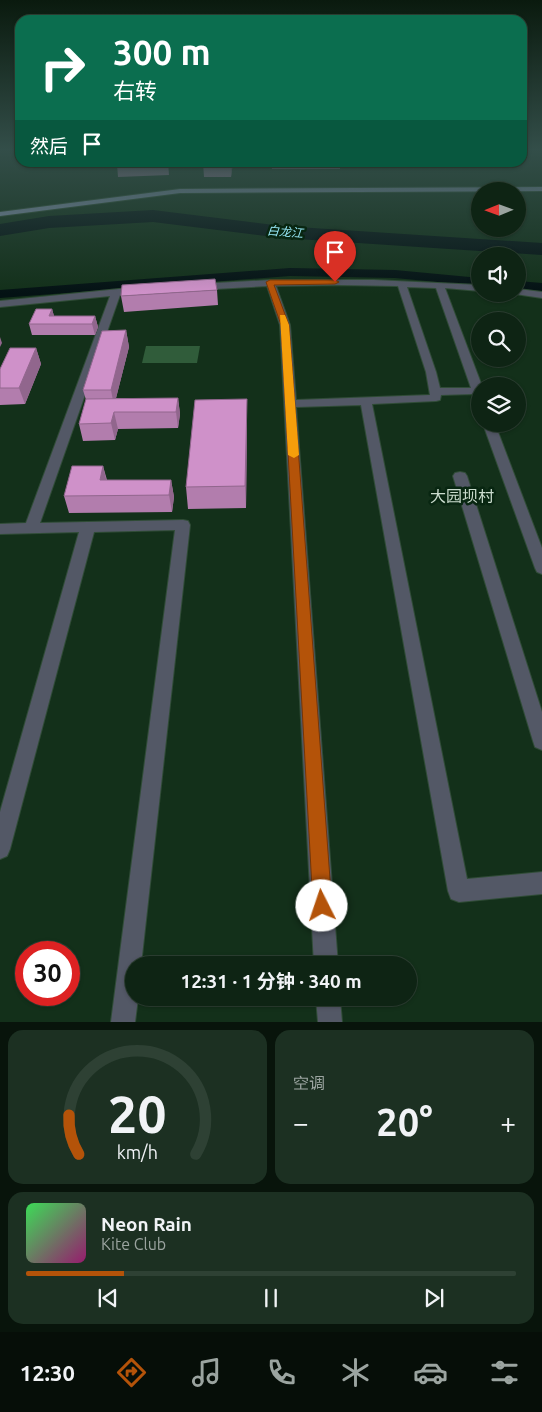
<!DOCTYPE html>
<html lang="zh">
<head>
<meta charset="utf-8">
<style>
	body { margin:0; font-family:Ubuntu,"Noto Sans SC",sans-serif; background:#1c3022; color:#f1f3f6; height:100vh; display:flex; flex-direction:column; font-size:19px; white-space:nowrap }
	* { box-sizing:border-box; margin:0 }
	p { font-size:16px; color:#9ba4a0 }
	.icon { flex:none; width:28px; height:28px; fill:none; stroke:currentColor; stroke-width:2; stroke-linecap:round; stroke-linejoin:round }
	.map { position:relative; height:1022px; overflow:hidden }
	.drawer { display:flex; flex-direction:column; gap:8px; padding:8px; background:#08140b; flex:1 }
	.drawer>* { flex:none }
	.hud { position:absolute; left:15px; top:15px; width:512px; height:152px; border-radius:15px; box-shadow:0 1px 4px #0004,0 0 0 1px #2e4134; background:#0b6e4f; color:#fff; overflow:hidden }
	.needle { width:32px; rotate:269deg }
	.buttons { position:absolute; left:471px; top:182px; display:grid; gap:10px }
	.buttons a { display:grid; place-items:center; width:55px; height:55px; border-radius:50%; background:#0e2414; box-shadow:0 1px 4px #0004,0 0 0 1px #2e4134; font-size:25px }
	.speed { position:absolute; left:15px; top:941px; display:flex; gap:10px; font-size:25px; font-weight:700; text-align:center }
	.speed>* { display:grid; place-content:center; width:65px; height:65px; border-radius:50%; background:#0e2414; box-shadow:0 1px 4px #0004,0 0 0 1px #2e4134; line-height:1 }
	.speed .limit { border:8px solid #d22; background:#fff; color:#111 }
	.pin { position:absolute; display:grid; place-items:center; width:42px; height:42px; color:#fff; margin:-51px -21px; border-radius:50% 50% 50% 0; rotate:-45deg; box-shadow:0 0 5px #0007 }
	.pin .icon { rotate:45deg }
	.me { position:absolute; width:55px; margin:-28px; rotate:356deg; stroke-linejoin:round; filter:drop-shadow(0 0 4px #0008) }
	.turn { display:flex; align-items:center; gap:18px; height:105px; padding:0 15px; font-size:22px }
	.turn .icon { width:65px; height:65px; stroke-width:2.5 }
	.turn b { display:block; font-size:35px; line-height:42px }
	.then { display:flex; align-items:center; height:48px; padding:0 15px; background:#0003; gap:10px; font-size:19px }
	.big { font-size:38px; font-weight:700; line-height:1.1 }
	.drawer .widget { flex:1; display:flex; flex-direction:column; justify-content:center; gap:8px; min-width:0; padding:0 18px; border-radius:15px; background:#1c3022 }
	.drawer .dial { align-items:center; gap:0 }
	.dial svg { height:130px; overflow:visible; fill:none; stroke:#2e4134; stroke-width:7; stroke-linecap:round; text-anchor:middle }
	.dial text { fill:#f1f3f6; stroke:none }
	.song { display:flex; align-items:center; gap:15px }
	.cover { width:60px; height:60px; border-radius:8px; background:linear-gradient(135deg,hsl(130 70% 55%),hsl(320 70% 35%)) }
	.played { height:5px; border-radius:2px; background:linear-gradient(90deg,#b45309 20%,#2e4134 20%) }
	.keys { display:flex; justify-content:space-around; direction:ltr }
	.heat { display:flex; justify-content:space-between; align-items:center; font-size:28px; direction:ltr }
	.drawer .tiles { flex:1; display:grid; gap:8px; grid-template-columns:1fr 1fr }
	.widget:last-child { grid-column:span 2 }
	.trip { position:absolute; left:125px; top:956px; width:292px; height:50px; border-radius:25px; background:#0e2414; box-shadow:0 1px 4px #0004,0 0 0 1px #2e4134; font-weight:700; line-height:50px; text-align:center }
	.tabs { display:flex; height:80px; justify-content:space-around; align-items:center; background:#060e08; color:#9ba4a0 }
	.tabs .icon { width:35px; height:35px }
	.tabs .on { color:#b45309 }
	.tabs b { font-size:22px; color:#f1f3f6 }
	.map>svg:first-child { display:block }
</style>
</head>
<body>
<div class="map">
<svg width="542" height="1022" viewBox="0 0 542 1022">
	<rect width="100%" height="100%" fill="#13301a"/>
	<!-- green -->
	<path fill="#305c3a" d="M 146,346 L 200,346 L 197,363 L 142,363 Z"/>
	<g fill="none" stroke-linecap="round" stroke-linejoin="round">
		<!-- canal -->
		<path fill="#041214" fill-rule="evenodd" d="M 290,268 L 395,270 L 480,278 L 480,286 L 395,278 L 290,276 L 0,298 L 0,290 Z
			M 518,281 L 542,283 L 542,291 L 518,289 Z"/>
		<!-- river -->
		<path fill="#041214" fill-rule="evenodd" d="M 153,210 L 282,226 L 542,243 L 542,255 L 282,238 L 153,222 L 49,228 L 0,236 L 0,224 L 49,216 Z"/>
		<!-- minor casing -->
		<g stroke="#304c37" stroke-width="2">
			<path id="minor" d="M 270,280 L 374,280 L 480,285 L 480,291 L 445,288 L 482,386 L 480,386 L 480,400 L 476,399 L 473,394 L 441,395 L 440,400 L 436,401 L 372,404 L 467,879 L 542,872 L 542,894 L 459,902 L 451,899 L 448,891 L 361,405 L 296,407 L 338,965 L 314,965 L 280,325 L 267,286 L 197,290 L 192,287 L 197,284 ZM 339,285 L 398,286 L 426,372 L 430,395 L 296,400 L 290,325 L 276,286 ZM 407,287 L 436,288 L 471,388 L 440,388 L 436,372 Z
				M 139,287 L 142,288 L 142,292 L 120,295 L 40,523 L 183,520 L 188,521 L 190,525 L 141,965 L 134,965 L 134,998 L 138,998 L 135,1022 L 111,1022 L 175,530 L 94,532 L 10,849 L 7,856 L 0,859 L 0,812 L 79,532 L 0,534 L 0,524 L 26,523 L 110,296 L 0,307 L 0,301 Z
				M 518,289 L 542,292 L 542,298 L 515,294 L 518,294 Z
				M 483,424 L 495,424 L 542,548 L 542,574 L 537,572 L 535,568 Z
				M 460,472 L 465,473 L 467,476 L 542,712 L 542,750 L 535,747 L 533,741 L 453,476 L 455,473 Z
				M 316,998 L 340,998 L 342,1022 L 318,1022 Z"/>
		</g>
		<!-- trunk casing -->
		<g stroke="#304c37" stroke-width="2">
			<path id="trunk" d="M 542,187 L 542,191 L 180,193 L 0,216 L 0,212 L 180,189 Z"/>
		</g>
		<!-- minor -->
		<use href="#minor" fill="#535866" fill-rule="evenodd"/>
		<!-- trunk -->
		<use href="#trunk" fill="#8490af" fill-rule="evenodd"/>
	</g>
	<!-- wall -->
	<path fill="#b27dad" d="M 168,162 L 169,175 L 118,177 L 117,164 Z
		M 203,162 L 233,162 L 231,177 L 204,177 Z
		M 271,162 L 340,162 L 340,169 L 272,169 Z
		M 217,290 L 218,305 L 124,312 L 121,296 Z
		M 52,309 L 54,316 L 95,316 L 98,327 L 95,335 L 32,335 L 29,324 Z
		M 126,330 L 129,347 L 116,398 L 178,398 L 180,414 L 178,428 L 118,429 L 115,440 L 83,441 L 79,424 L 86,400 L 83,390 Z
		M 36,348 L 41,364 L 25,404 L 0,405 L 0,369 Z
		M 247,421 L 246,508 L 188,509 L 186,487 Z
		M 103,466 L 107,480 L 171,480 L 174,497 L 172,512 L 69,513 L 64,496 Z"/>
	<!-- shaded-wall -->
	<path fill="#91668d" d="M 231,162 L 233,162 L 231,177 Z
		M 52,309 L 55,320 L 49,316 Z
		M 95,316 L 98,327 L 95,335 L 92,324 Z
		M 126,330 L 129,347 L 114,406 L 111,390 Z
		M 0,337 L 2,343 L 0,347 Z
		M 36,348 L 41,364 L 25,404 L 19,388 Z
		M 178,398 L 180,414 L 178,428 L 176,412 Z
		M 247,399 L 247,421 L 246,508 L 245,486 Z
		M 114,412 L 118,429 L 115,440 L 111,423 Z
		M 103,466 L 107,483 L 100,480 Z
		M 171,480 L 174,497 L 172,512 L 169,495 Z"/>
	<!-- building -->
	<path fill="#cf91c9" stroke="#91668d" d="M 117,162 L 160,162 L 117,164 Z
		M 203,162 L 231,162 L 231,164 L 203,164 Z
		M 215,279 L 217,290 L 121,296 L 122,285 Z
		M 36,309 L 52,309 L 49,316 L 95,316 L 92,324 L 29,324 Z
		M 126,330 L 111,390 L 83,390 L 102,331 Z
		M 10,348 L 36,348 L 19,388 L 0,388 L 0,369 Z
		M 178,398 L 176,412 L 114,412 L 111,423 L 79,424 L 86,399 Z
		M 247,399 L 245,486 L 186,487 L 195,400 Z
		M 72,466 L 103,466 L 100,480 L 171,480 L 169,495 L 64,496 Z"/>
	<!-- sky -->
	<linearGradient id="sky" x2="0" y2="1"><stop stop-color="#0a1a0e"/><stop offset="0.51" stop-color="#334e49"/><stop offset="1" stop-color="#334e49" stop-opacity="0"/></linearGradient>
	<rect width="542" height="293" fill="url(#sky)"/>
	<!-- route -->
	<path fill="#b45309" stroke="#753606" d="M 270,280 L 335,280 L 339,282 L 335,284 L 274,285 L 289,325 L 332,906 L 329,913 L 322,915 L 316,913 L 313,906 L 281,325 L 266,282 Z"/>
	<!-- slow -->
	<path fill="#f59e0b" d="M 280,315 L 285,315 L 289,325 L 299,455 L 294,458 L 288,455 Z"/>
	<g text-anchor="middle" stroke-width="5" stroke-linejoin="round" paint-order="stroke">
		<!-- far-water labels -->
		<g font-size="12" font-style="italic" fill="#97e8f7" stroke="#082611">
			<text transform="translate(285 232) rotate(5)" y="4">白龙江</text>
		</g>
		<!-- quarter labels -->
		<g font-size="16" fill="#cbdcce" stroke="#082611">
			<text x="462" y="502">大园坝村</text>
		</g>
	</g>
</svg>
<div class="buttons">
<a><svg class="needle" viewBox="-14 -14 28 28"><path d="M0-13l5 13h-10z" fill="#e53935"/><path d="M0 13l5-13h-10z" fill="#9ba4a0"/></svg></a>
<a><svg class="icon" aria-label="sound" viewBox="0 0 24 24"><path d="M4 9h4l5-4v14l-5-4H4zM17 9q2 3 0 6"/></svg></a>
<a><svg class="icon" aria-label="search" viewBox="0 0 24 24"><circle cx="10" cy="10" r="6"/><path d="M15 15l6 6"/></svg></a>
<a><svg class="icon" aria-label="layers" viewBox="0 0 24 24"><path d="M12 4l9 5-9 5-9-5zM3 14l9 5 9-5"/></svg></a>
</div>
<div class="speed"><div class="limit">30</div></div>
<div class="pin" style="left:335px;top:282px;background:#d93025"><svg class="icon" aria-label="arrive" viewBox="0 0 24 24"><path d="M6 21V4h12l-3 4 3 4H6"/></svg></div>
<svg class="me" style="left:322px;top:906px" viewBox="-20 -20 40 40"><circle r="19" fill="#fff"/><path d="M0-13L10 11 0 6-10 11z" fill="#b45309"/></svg>
<div class="trip">12:31 · 1 分钟 · 340 m</div>
<div class="hud">
<div class="turn"><svg class="icon" aria-label="right" viewBox="0 0 24 24"><path d="M7 20v-9h11M14 6l5 5-5 5"/></svg><div><b>300 m</b>右转</div></div>
<div class="then">然后<svg class="icon" aria-label="arrive" viewBox="0 0 24 24"><path d="M6 21V4h12l-3 4 3 4H6"/></svg></div>
</div>
</div>
<section class="drawer">
<div class="tiles">
<div class="widget dial"><svg viewBox="0 0 100 80">
<path d="M14 69A42 42 0 1 1 86 69"/>
<path d="M14 69A42 42 0 0 1 8 45" stroke="#b45309"/>
<text x="50" y="56" font-size="32" font-weight="700">20</text>
<text x="50" y="72" font-size="11">km/h</text>
</svg></div>
<div class="widget"><p>空调</p>
<div class="heat"><a>−</a><b class="big">20°</b><a>+</a></div>
</div>
<div class="widget">
<div class="song"><i class="cover"></i><div><b>Neon Rain</b><p>Kite Club</p></div></div>
<div class="played"></div>
<div class="keys"><svg class="icon" aria-label="previous" viewBox="0 0 24 24"><path d="M18 5L8 12l10 7zM5 5v14"/></svg><svg class="icon" aria-label="pause" viewBox="0 0 24 24"><path d="M8 5v14M16 5v14"/></svg><svg class="icon" aria-label="next" viewBox="0 0 24 24"><path d="M6 5l10 7-10 7zM19 5v14"/></svg></div>
</div>
</div>
</section>
<nav class="tabs">
<b>12:30</b>
<svg class="icon on" aria-label="directions" viewBox="0 0 24 24"><path d="M12 3l9 9-9 9-9-9zM9 14v-3h6M13 9l2 2-2 2"/></svg>
<svg class="icon" aria-label="music" viewBox="0 0 24 24"><path d="M9 18V5l10-2v13"/><circle cx="6" cy="18" r="3"/><circle cx="16" cy="16" r="3"/></svg>
<svg class="icon" aria-label="phone" viewBox="0 0 24 24"><path d="M5 4h4l2 5-3 2q2 4 5 5l2-3 5 2v4C11 20 4 13 5 4z"/></svg>
<svg class="icon" aria-label="climate" viewBox="0 0 24 24"><path d="M12 3v18M4 7l16 10M4 17L20 7"/></svg>
<svg class="icon" aria-label="car" viewBox="0 0 24 24"><path d="M5 17H2v-5l4-1 3-4h7l3 4 3 1v5h-3M9 17h6M6 11h13"/><circle cx="7" cy="17" r="2"/><circle cx="17" cy="17" r="2"/></svg>
<svg class="icon" aria-label="filters" viewBox="0 0 24 24"><path d="M4 7h16M4 17h16"/><circle cx="9" cy="7" r="2"/><circle cx="15" cy="17" r="2"/></svg>
</nav>
</body>
</html>
